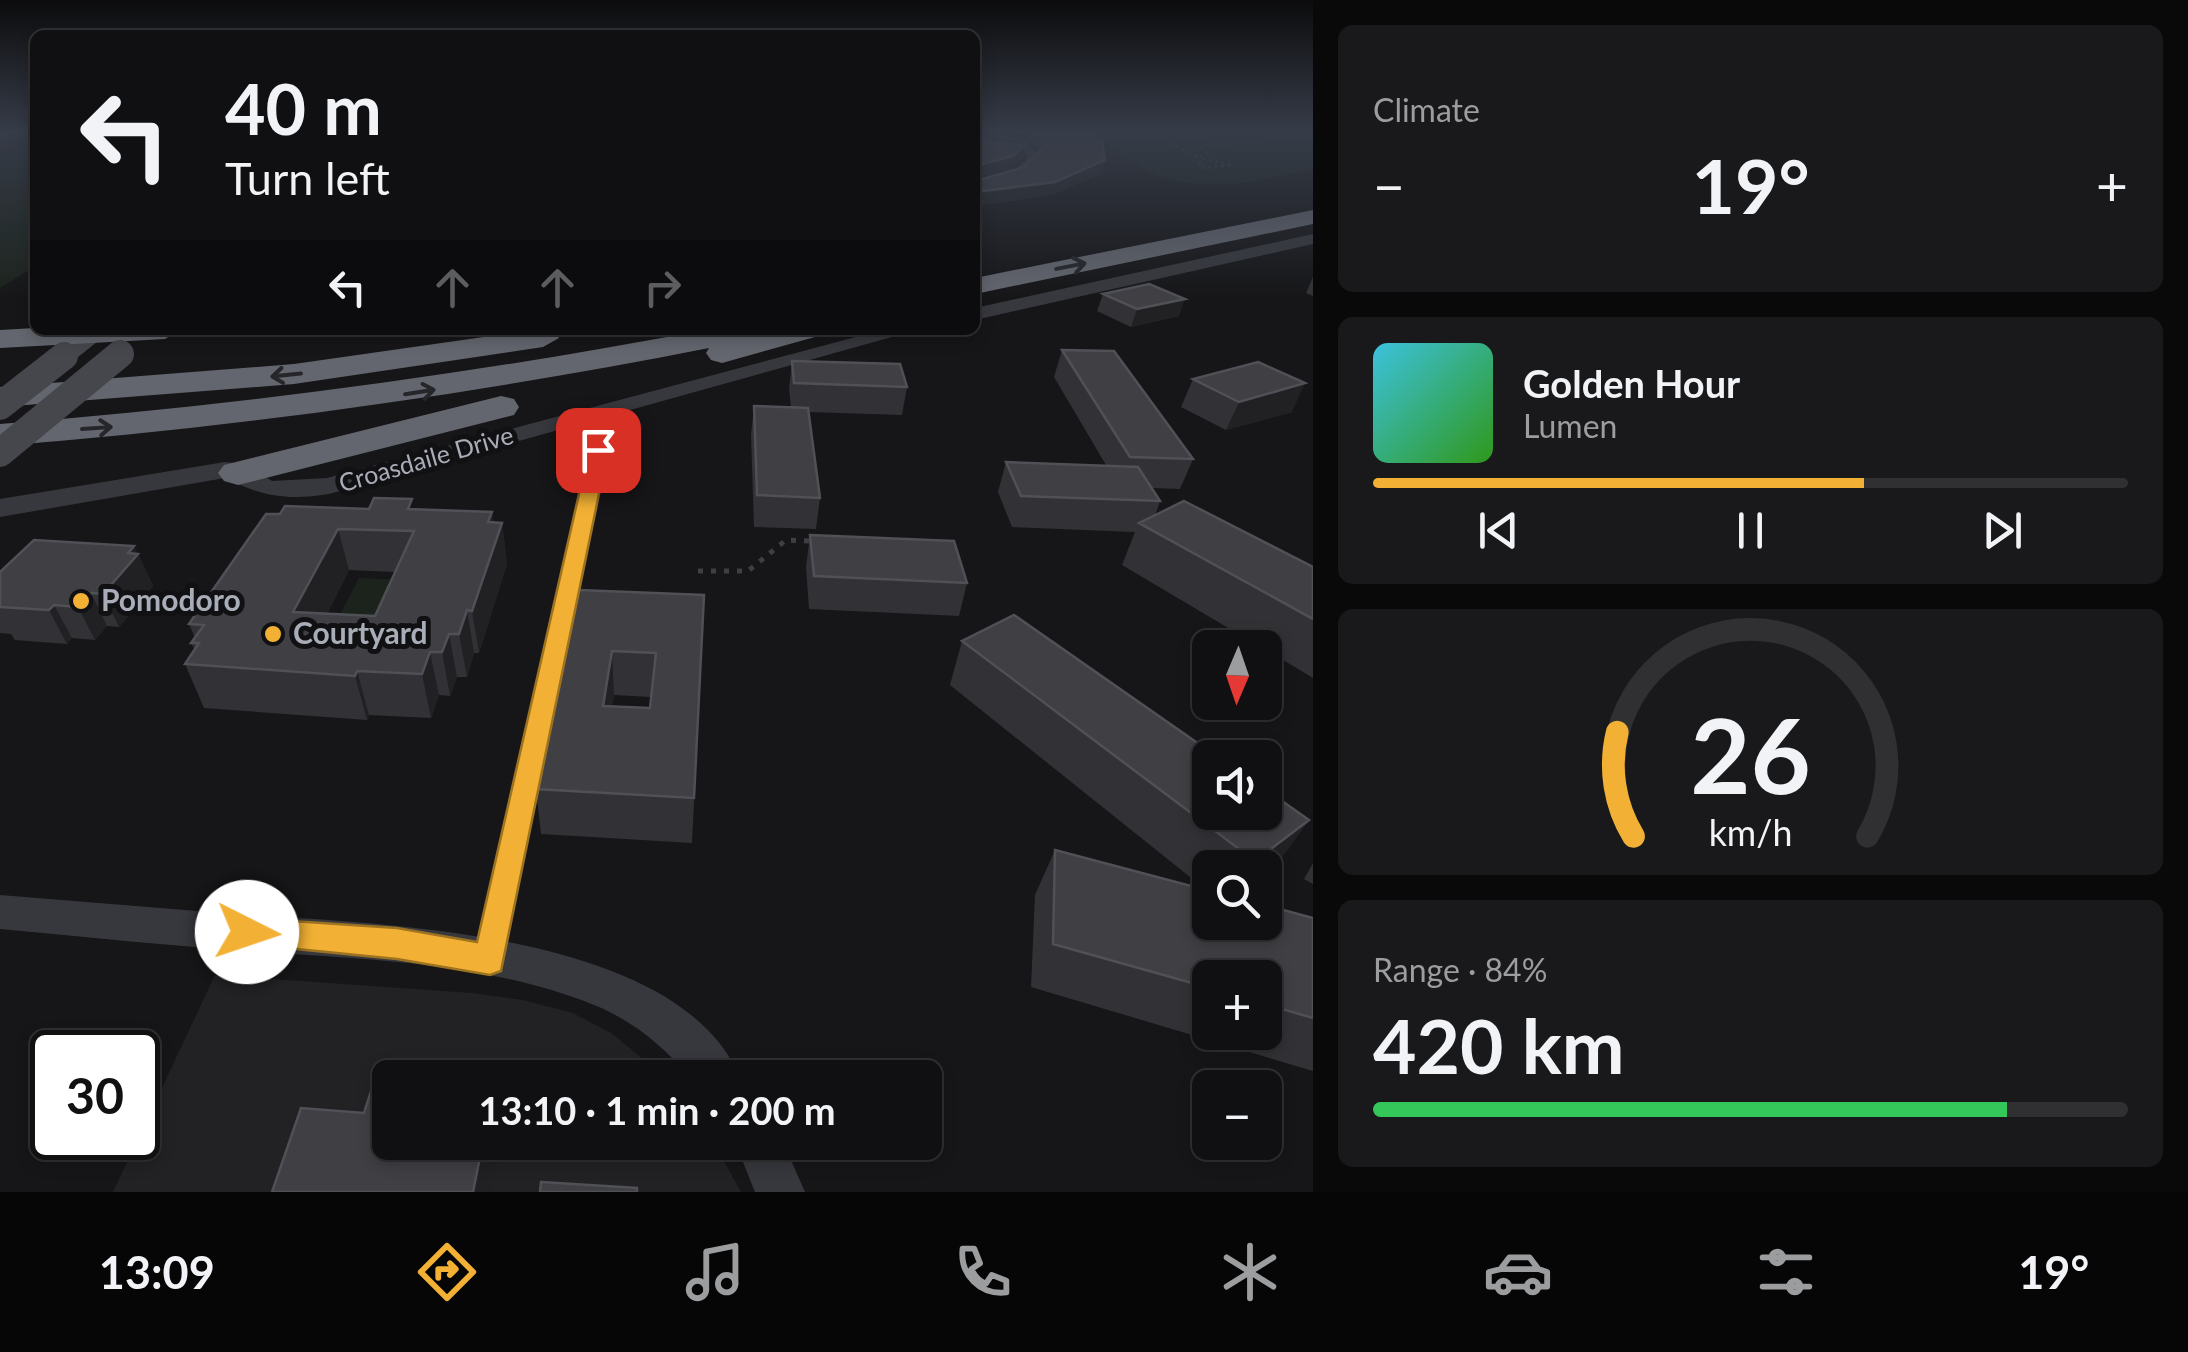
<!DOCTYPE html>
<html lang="en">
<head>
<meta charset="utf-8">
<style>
	body { margin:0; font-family:Lato,sans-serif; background:#19191b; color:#f1f3f6; height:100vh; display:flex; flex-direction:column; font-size:38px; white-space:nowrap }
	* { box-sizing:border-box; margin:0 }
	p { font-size:32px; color:#9c9d9f }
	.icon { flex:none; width:55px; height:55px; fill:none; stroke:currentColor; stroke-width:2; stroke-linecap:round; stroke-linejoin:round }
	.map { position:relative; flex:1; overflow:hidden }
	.panel { display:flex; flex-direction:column; gap:25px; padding:25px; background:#09090a; width:875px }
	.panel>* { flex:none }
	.guide { position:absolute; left:30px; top:30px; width:950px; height:305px; border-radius:15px; box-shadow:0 5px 15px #0003,0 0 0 2px #303032; background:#101012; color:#f1f3f6; overflow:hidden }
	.needle { width:65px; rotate:182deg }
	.buttons { position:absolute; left:1192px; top:630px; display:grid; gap:20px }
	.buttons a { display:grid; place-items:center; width:90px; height:90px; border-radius:15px; background:#101012; box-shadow:0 5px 15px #0003,0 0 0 2px #303032; font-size:50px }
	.speed { position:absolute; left:30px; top:1030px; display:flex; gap:20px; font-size:50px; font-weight:700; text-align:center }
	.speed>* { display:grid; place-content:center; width:130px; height:130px; border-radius:50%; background:#101012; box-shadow:0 5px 15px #0003,0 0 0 2px #303032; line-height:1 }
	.speed .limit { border:5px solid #111; border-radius:15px; background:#fff; color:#111 }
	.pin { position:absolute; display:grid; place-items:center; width:85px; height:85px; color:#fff; margin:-42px; border-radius:20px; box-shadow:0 5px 15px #0006 }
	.me { position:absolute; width:110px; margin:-55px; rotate:94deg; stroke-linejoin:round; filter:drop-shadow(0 0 8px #0008) }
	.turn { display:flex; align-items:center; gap:35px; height:210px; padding:0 30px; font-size:45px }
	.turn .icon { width:130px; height:130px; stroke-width:2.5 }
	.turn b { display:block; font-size:70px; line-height:85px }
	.lanes { display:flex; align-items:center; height:95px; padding:0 30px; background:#0003; justify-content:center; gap:50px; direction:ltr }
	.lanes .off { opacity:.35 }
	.big { font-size:75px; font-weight:700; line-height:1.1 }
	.panel .tile { flex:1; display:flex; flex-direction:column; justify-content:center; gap:15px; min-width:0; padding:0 35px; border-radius:15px; background:#19191b }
	.panel .dial { align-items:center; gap:0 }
	.dial svg { height:260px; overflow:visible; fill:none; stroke:#303032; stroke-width:7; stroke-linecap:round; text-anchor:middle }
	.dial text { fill:#f1f3f6; stroke:none }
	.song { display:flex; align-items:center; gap:30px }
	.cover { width:120px; height:120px; border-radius:15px; background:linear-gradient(135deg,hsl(190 70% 55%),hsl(110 70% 35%)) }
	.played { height:10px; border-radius:5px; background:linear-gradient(90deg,#f2b134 65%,#303032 65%) }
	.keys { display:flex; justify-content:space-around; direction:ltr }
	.heat { display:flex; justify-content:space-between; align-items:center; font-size:55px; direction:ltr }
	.charge { height:15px; border-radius:8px; background:linear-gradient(90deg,#34c759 84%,#303032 0) }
	.trip { position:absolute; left:372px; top:1060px; width:570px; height:100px; border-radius:15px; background:#101012; box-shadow:0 5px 15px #0003,0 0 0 2px #303032; font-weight:700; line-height:100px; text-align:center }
	.tab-bar { display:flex; height:160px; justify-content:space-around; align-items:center; background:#060607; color:#9c9d9f }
	.tab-bar .icon { width:70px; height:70px }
	.tab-bar .active { color:#f2b134 }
	.tab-bar b { font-size:45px; color:#f1f3f6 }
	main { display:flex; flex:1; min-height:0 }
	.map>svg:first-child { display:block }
</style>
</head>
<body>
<main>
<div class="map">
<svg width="1313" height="1192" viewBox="0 0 1313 1192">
	<rect width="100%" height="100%" fill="#161618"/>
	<!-- built -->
	<path fill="#222225" d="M 215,975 L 472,993 L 523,1000 L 573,1013 L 611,1033 L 665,1077 L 390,1078 L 390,1142 L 714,1143 L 741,1192 L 113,1192 Z"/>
	<!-- green -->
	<path fill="#1c231d" d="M 1090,132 L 1313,132 L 1313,169 C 1260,181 1202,196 1150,172 C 1128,161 1111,143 1090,132 Z
		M 35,142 L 35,266 L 0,288 L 0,157 Z
		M 359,578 L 405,580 L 384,627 L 335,624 Z"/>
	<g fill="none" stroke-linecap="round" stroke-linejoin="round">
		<!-- path-far1 -->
		<path stroke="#3d3f44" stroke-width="2.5" stroke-dasharray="2.5 4" stroke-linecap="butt" d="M 1147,132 L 1199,157 L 1206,153 L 1202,145 L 1295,139 L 1308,132
			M 1196,156 L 1202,168 L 1230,165
			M 1203,158 L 1234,166"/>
		<!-- path -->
		<path stroke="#3d3f44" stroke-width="5" stroke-dasharray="5 8" stroke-linecap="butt" d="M 698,571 L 748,571 L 786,540 L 811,541"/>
		<!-- service -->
		<path fill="#37383d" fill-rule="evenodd" d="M 620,402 L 625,405 L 637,433 L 613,444 L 601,457 L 501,954 L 498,961 L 491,963 L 484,961 L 481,954 L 590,456 L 605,440 L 626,432 L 615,405 Z"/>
		<!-- minor -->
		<path fill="#37383d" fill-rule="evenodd" d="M 998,132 C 1019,132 1029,141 1040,158 L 1020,177 L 975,190 L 975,182 L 1012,172 L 1028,158 L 1021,146 Z
			M 0,895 C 78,901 156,908 235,914 C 371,924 678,928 740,1078 L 690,1078 C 665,1047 632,1020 594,1005 C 489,963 370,959 258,952 C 172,946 86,937 0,929 Z
			M 735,1142 L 783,1142 L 805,1192 L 755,1192 Z"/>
		<!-- tertiary -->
		<path fill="#37383d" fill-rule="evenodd" d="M 1313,234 L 1313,244 L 975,320 L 975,308 Z
			M 882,330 L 917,330 L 329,494 C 287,501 261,496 225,478 L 0,517 L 0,499 L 225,462 L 245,464 L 272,481 L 327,478 Z"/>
		<!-- secondary -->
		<path fill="#45474d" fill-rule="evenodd" d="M 84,330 L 112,330 L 73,361 L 55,361 L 51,356 Z"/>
		<!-- motorway -->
		<path fill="#63666e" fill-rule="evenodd" d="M 1313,210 L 1313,224 L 975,294 L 975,278 Z
			M 35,328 L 35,330 L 180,330 L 165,339 L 0,348 L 0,330 Z
			M 533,330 L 554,331 L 559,338 L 543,347 L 294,384 L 0,407 L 0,387 L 294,364 Z
			M 705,330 L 819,330 L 815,337 L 722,363 L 711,360 L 706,353 L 709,348 C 475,394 239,427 0,446 L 0,424 C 237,406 471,374 705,330 Z
			M 501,396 L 514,399 L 519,407 L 514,415 L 238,485 L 224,481 L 218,473 L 224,465 Z"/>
		<!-- secondary-bridge -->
		<path stroke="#45474d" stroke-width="28" d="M 0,406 L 64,356
			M 0,453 L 120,354"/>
	</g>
	<!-- wall -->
	<path fill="#323236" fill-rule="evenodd" d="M 975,132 L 1011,132 L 1008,143 L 988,143 L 1026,145 L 1023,158 L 1010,169 L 977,178 L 979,180 L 1024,167 L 1039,151 L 1025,136 L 1015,132 L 1086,132 L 1102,173 L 1052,195 L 975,206 Z
		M 1313,277 L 1313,296 L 1306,293 Z
		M 1103,294 L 1179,316 L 1131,327 L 1097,311 Z
		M 1062,350 L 1193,459 L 1180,489 L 1152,488 L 1160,501 L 1155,516 L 1313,567 L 1313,678 L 1265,649 L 1265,648 L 1262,648 L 1122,565 L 1135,532 L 1012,527 L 998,492 L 1006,462 L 1106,465 L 1054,377 Z
		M 792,361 L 907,387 L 902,415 L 809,412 L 820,498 L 816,529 L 754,527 L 751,435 L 754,406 L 791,407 L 789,389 Z
		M 1193,379 L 1292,412 L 1226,430 L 1181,407 Z
		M 369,509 L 414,509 L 502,523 L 507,564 L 479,653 L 474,653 L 467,677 L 457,677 L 450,696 L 439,695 L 431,718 L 369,715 L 367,720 L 204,708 L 185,664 L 195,650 L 191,643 L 195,638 L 189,624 L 280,514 ZM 349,570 L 396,572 L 375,616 L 327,614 Z
		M 810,535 L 967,583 L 959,616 L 809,609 L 806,567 Z
		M 138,554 L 153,586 L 119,627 L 107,626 L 95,640 L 72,638 L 67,644 L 15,640 L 11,634 L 0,633 L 0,572 Z
		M 579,590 L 704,595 L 692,843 L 541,834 L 536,789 ZM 614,695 L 651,697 L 650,708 L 612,706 Z
		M 962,641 L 1309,820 L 1277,864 L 1265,874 L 1265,868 L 1210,868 L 1210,922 L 1313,918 L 1313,1071 L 1031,987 L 1035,895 L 1055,850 L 1205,889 L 950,685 ZM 1210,978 L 1265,978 L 1265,1032 L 1210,1032 Z
		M 1313,863 L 1313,884 L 1304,879 Z"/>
	<!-- shaded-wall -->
	<path fill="#212124" d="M 13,132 L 35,132 L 35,135 L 0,152 L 0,138 Z
		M 1026,145 L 1023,158 L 1010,169 L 975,179 L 975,166 Z
		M 1105,160 L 1102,173 L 1052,195 L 975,206 L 975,192 Z
		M 1185,299 L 1179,316 L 1131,327 L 1137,309 Z
		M 1305,383 L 1292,412 L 1226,430 L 1239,402 Z
		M 492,512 L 496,541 L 502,523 L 507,564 L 479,653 L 472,611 L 488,522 Z
		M 338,529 L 349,570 L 306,655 L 293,612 Z
		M 134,546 L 153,586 L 119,627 L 103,594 L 128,553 Z
		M 91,593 L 107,626 L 95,640 L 78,607 Z
		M 54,605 L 72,638 L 67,644 L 49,610 Z
		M 467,610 L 474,653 L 467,677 L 459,634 Z
		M 449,634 L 457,677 L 450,696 L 442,652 Z
		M 612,651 L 614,695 L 606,751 L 603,706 Z
		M 430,652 L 439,695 L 431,718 L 422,674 Z
		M 357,671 L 369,715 L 367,720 L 355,676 Z
		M 1309,820 L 1277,864 L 1265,874 L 1265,868 L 1250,868 L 1255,861 Z
		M 483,1142 L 501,1142 L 492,1192 L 473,1192 Z"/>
	<!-- building -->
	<path fill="#3f3f44" stroke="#4f5156" stroke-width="2.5" fill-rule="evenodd" d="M 0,132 L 13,132 L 0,138 Z
		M 1036,132 L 1086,132 L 1102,141 L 1105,160 L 1055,182 L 975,192 L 975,177 L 979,180 L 1024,167 L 1046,144 Z
		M 975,142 L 1026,145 L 1013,156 L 975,166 Z
		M 1149,284 L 1185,299 L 1137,309 L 1103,294 Z
		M 1062,350 L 1114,351 L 1193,459 L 1130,457 Z
		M 792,361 L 900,364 L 907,387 L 794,383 Z
		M 1258,362 L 1305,383 L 1239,402 L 1193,379 Z
		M 754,406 L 808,408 L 820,498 L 757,495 Z
		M 1006,462 L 1138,467 L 1160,501 L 1021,496 Z
		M 374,498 L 412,499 L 408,509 L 492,512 L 488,522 L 502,523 L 472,611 L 467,610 L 459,634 L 449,634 L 442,652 L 430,652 L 422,674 L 357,671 L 355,676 L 185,664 L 199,643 L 191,643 L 204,625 L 189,624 L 266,514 L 280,514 L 285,506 L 369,509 ZM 338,529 L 414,531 L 375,616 L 293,612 Z
		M 1184,501 L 1313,567 L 1313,619 L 1139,523 Z
		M 810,535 L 954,541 L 967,583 L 814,576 Z
		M 34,540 L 134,546 L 128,553 L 138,554 L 103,594 L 91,593 L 78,607 L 54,605 L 49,610 L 0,607 L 0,572 Z
		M 579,590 L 704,595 L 694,798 L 536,789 ZM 612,651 L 656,653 L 650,708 L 603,706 Z
		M 1014,615 L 1219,758 L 1210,758 L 1210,812 L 1265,812 L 1265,789 L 1309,820 L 1255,861 L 962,641 Z
		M 1055,850 L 1210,891 L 1210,922 L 1265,922 L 1265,905 L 1313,918 L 1313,1018 L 1265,1004 L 1265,978 L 1210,978 L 1210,988 L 1053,944 Z
		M 372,1088 L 390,1089 L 390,1142 L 483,1142 L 473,1192 L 272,1192 L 301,1108 L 364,1113 Z
		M 541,1182 L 637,1188 L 637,1192 L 540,1192 Z"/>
	<!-- one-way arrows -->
	<defs><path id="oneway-shaft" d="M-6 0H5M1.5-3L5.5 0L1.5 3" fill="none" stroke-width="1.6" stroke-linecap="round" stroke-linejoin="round" transform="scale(2.5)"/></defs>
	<g stroke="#26262a">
		<use href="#oneway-shaft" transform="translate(1071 266) rotate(-11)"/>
		<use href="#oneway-shaft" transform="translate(286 375) rotate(174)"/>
		<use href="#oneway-shaft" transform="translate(420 392) rotate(-9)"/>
		<use href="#oneway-shaft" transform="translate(97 428) rotate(-4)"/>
	</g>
	<!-- sky -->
	<linearGradient id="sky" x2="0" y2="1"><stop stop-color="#0c0c0d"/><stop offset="0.44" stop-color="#363c48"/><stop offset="1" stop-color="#363c48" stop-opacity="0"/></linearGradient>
	<rect width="1313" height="299" fill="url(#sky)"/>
	<!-- route -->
	<path fill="#f2b134" stroke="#9d7322" stroke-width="2.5" d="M 598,444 L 608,450 L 501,971 L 490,975 L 397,959 L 235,943 L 231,932 L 235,922 L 247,918 L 397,928 L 477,942 L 589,450 Z"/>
	<!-- markers -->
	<g fill="#f2b134" stroke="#111113" stroke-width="4">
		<circle cx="81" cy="601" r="10"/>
		<circle cx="273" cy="634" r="10"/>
	</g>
	<g text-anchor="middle" stroke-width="10" stroke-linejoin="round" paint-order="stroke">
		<!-- far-street labels -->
		<g font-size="25" fill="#a8adb8" stroke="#111113">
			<text transform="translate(426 459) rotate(-16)" y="9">Croasdaile Drive</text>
		</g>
		<!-- poi labels -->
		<g font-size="30" font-weight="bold" fill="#a8adb8" stroke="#111113" text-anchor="start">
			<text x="101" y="611">Pomodoro</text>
			<text x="293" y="644">Courtyard</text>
		</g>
	</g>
</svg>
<div class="buttons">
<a><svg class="needle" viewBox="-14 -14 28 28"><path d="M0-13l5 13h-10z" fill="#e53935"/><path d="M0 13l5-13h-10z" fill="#9c9d9f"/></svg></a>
<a><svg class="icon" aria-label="sound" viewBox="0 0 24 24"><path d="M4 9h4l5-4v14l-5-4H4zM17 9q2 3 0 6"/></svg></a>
<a><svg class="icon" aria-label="search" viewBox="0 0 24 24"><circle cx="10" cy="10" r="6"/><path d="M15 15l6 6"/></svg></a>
<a>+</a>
<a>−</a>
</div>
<div class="speed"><div class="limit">30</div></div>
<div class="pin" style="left:598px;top:450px;background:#d93025"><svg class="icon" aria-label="arrive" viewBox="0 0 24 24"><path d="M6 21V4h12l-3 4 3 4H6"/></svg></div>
<svg class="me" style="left:247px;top:932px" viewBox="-20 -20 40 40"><circle r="19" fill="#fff"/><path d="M0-13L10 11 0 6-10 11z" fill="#f2b134"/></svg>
<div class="trip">13:10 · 1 min · 200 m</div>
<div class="guide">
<div class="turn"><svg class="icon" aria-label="left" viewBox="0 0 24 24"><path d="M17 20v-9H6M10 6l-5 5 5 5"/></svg><div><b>40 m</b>Turn left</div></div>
<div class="lanes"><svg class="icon" aria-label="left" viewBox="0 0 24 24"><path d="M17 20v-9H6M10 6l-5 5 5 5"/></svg><svg class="icon off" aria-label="ahead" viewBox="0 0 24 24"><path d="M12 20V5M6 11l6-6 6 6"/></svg><svg class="icon off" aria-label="ahead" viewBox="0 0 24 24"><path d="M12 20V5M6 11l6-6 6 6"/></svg><svg class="icon off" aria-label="right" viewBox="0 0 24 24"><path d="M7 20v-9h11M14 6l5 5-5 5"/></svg></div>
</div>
</div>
<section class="panel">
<div class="tile"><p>Climate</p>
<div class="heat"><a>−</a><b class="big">19°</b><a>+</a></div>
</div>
<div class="tile">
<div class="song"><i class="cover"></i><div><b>Golden Hour</b><p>Lumen</p></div></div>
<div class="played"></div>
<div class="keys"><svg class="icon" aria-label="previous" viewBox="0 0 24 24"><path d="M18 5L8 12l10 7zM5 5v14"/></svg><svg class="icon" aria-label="pause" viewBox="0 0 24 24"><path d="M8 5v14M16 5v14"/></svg><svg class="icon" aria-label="next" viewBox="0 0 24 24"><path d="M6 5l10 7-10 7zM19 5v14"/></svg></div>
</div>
<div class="tile dial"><svg viewBox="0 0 100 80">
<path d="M14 69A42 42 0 1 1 86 69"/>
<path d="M14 69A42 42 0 0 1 9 37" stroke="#f2b134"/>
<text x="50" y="56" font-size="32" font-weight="700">26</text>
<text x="50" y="72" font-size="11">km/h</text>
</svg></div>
<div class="tile"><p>Range · 84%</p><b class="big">420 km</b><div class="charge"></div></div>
</section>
</main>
<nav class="tab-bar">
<b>13:09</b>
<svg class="icon active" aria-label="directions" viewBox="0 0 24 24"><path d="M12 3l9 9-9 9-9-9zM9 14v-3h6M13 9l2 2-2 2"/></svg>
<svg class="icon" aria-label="music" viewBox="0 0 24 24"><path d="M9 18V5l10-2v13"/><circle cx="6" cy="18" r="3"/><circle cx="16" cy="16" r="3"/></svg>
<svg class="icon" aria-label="phone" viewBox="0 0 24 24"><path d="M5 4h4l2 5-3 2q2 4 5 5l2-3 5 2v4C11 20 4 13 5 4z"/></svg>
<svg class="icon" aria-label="climate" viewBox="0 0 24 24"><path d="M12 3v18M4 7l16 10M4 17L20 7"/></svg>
<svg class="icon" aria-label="car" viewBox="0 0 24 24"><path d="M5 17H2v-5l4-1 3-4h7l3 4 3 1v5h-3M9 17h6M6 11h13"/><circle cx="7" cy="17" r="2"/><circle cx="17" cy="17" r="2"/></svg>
<svg class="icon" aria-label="filters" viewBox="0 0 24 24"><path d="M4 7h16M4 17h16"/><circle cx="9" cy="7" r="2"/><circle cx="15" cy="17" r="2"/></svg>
<b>19°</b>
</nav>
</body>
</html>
